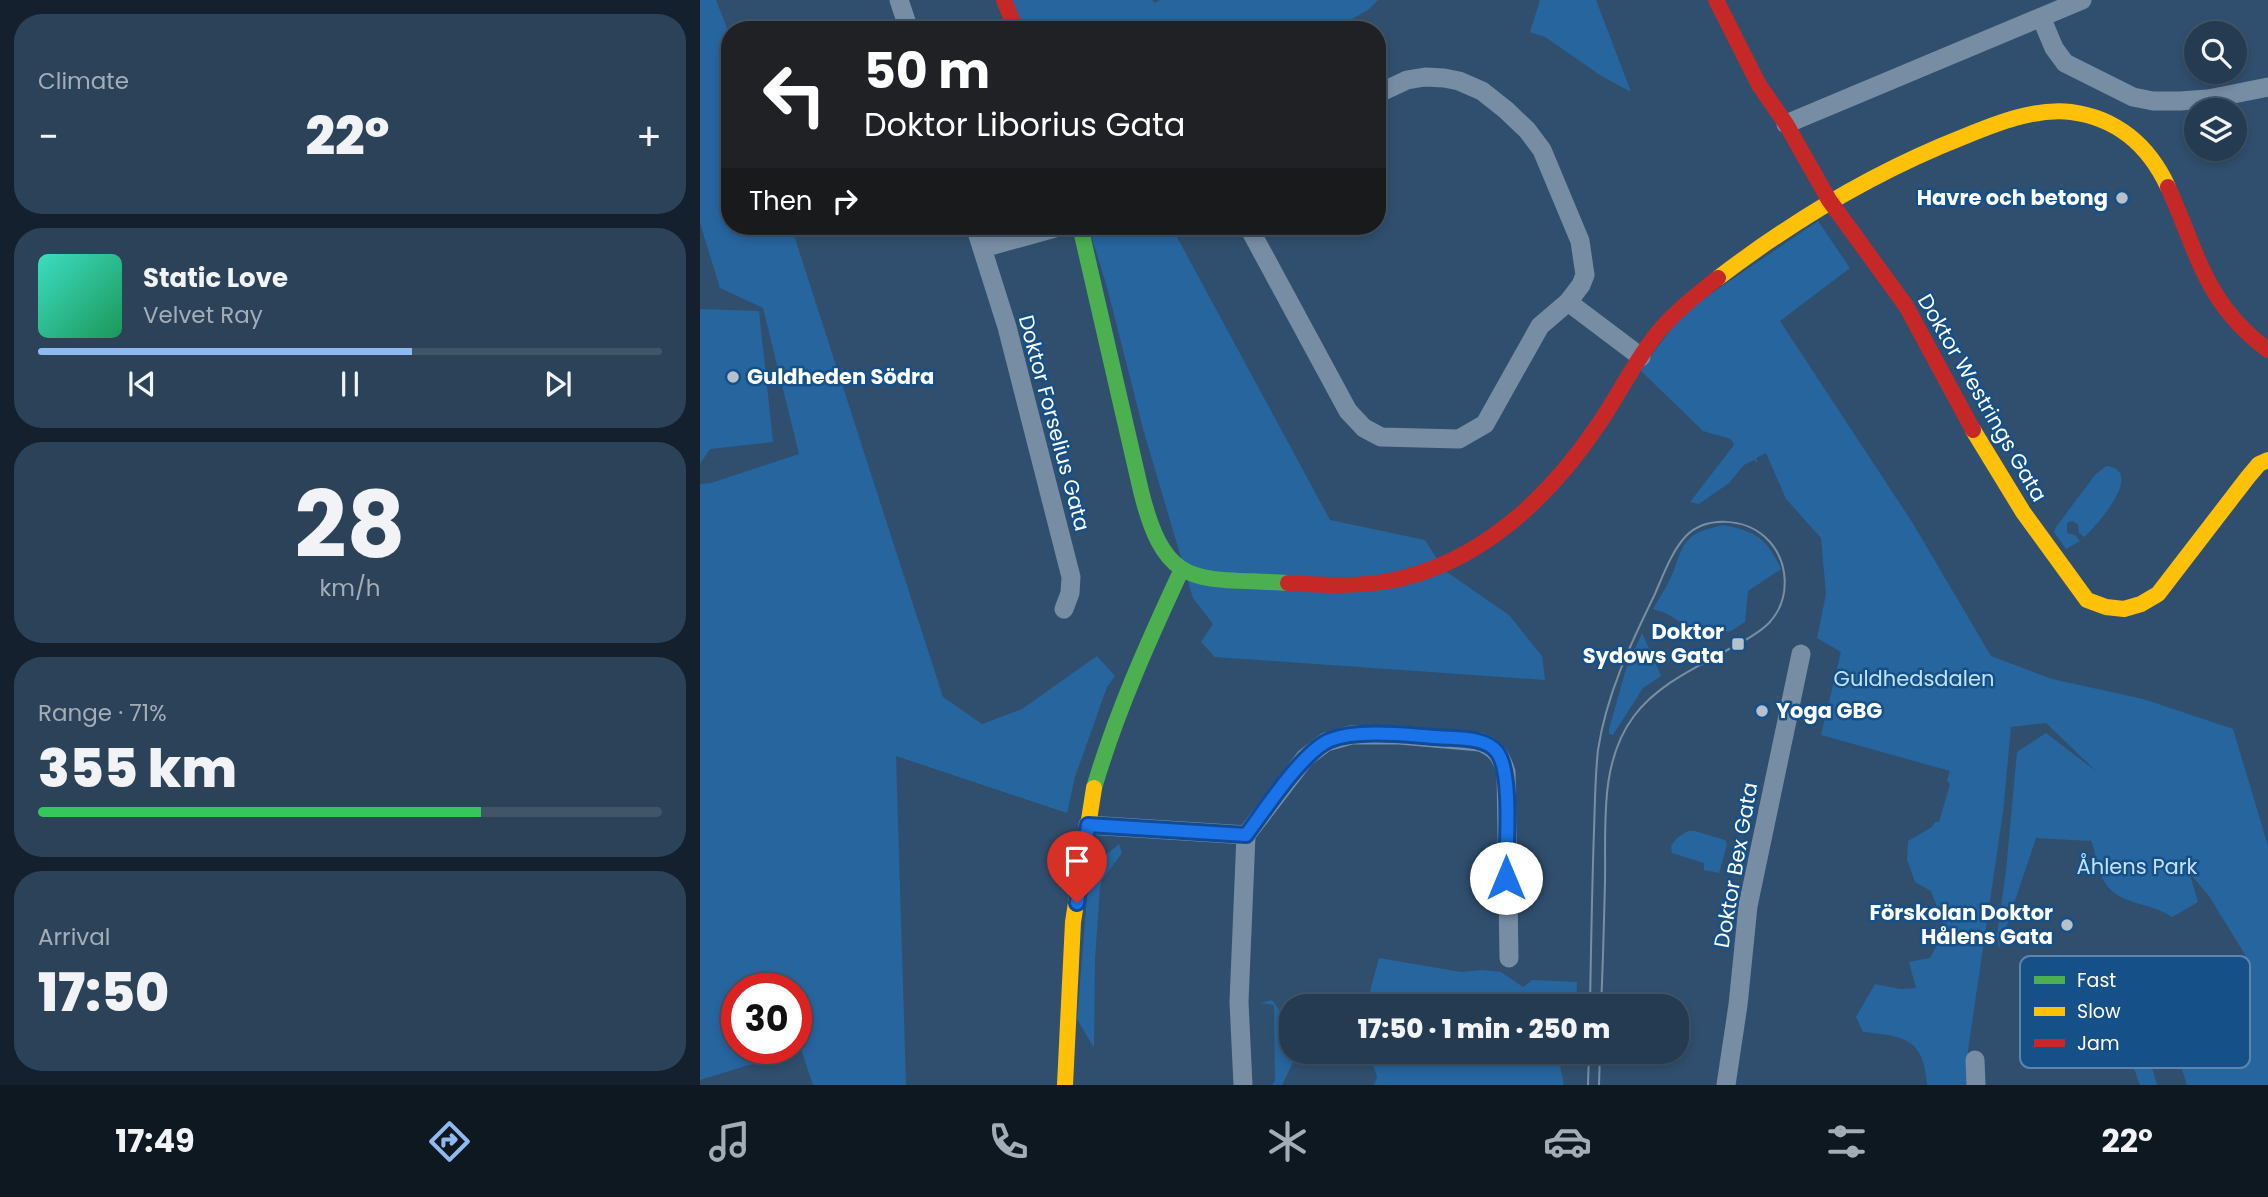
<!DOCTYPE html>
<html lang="en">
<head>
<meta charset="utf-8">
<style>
	body { margin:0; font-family:Poppins,sans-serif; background:#2c4259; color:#f1f3f6; height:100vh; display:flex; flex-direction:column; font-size:26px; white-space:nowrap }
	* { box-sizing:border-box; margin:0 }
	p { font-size:23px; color:#a3adb8 }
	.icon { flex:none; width:38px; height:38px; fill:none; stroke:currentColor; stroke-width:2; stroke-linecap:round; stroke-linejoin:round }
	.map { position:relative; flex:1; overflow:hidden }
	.side { display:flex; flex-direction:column; gap:14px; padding:14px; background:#14202d; width:700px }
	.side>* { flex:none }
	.guide { position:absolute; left:21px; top:21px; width:665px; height:214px; border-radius:28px; box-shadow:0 4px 10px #0003,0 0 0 2px #415569; background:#202124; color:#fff; overflow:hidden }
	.fabs { position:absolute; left:1484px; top:21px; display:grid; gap:14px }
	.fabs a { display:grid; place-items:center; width:63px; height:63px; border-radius:50%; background:#243b52; box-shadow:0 4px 10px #0003,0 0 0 2px #415569; font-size:35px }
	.speed { position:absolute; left:21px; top:973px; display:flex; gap:14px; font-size:35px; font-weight:700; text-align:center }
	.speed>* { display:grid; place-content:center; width:91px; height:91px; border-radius:50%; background:#243b52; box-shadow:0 4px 10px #0003,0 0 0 2px #415569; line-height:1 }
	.speed .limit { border:10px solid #d22; background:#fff; color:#111 }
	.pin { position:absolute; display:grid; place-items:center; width:60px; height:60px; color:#fff; margin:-72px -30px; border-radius:50% 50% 50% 0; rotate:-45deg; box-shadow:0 0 7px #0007 }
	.pin .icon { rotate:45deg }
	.me { position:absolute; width:77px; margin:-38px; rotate:0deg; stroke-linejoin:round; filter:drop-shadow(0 0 5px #0008) }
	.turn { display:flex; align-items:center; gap:24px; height:147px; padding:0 28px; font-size:32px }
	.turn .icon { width:91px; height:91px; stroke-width:2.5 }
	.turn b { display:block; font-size:49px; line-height:60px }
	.then { display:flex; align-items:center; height:66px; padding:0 28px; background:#0003; gap:14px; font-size:26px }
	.big { font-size:52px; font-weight:800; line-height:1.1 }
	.side .tile { flex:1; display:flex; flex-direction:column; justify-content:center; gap:10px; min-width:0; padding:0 24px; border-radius:28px; background:#2c4259 }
	.side .dial { align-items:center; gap:0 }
	.dial b { font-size:91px; line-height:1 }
	.song { display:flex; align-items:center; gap:21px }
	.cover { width:84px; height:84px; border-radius:10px; background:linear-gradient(135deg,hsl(170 70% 55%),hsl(150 70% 35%)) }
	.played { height:7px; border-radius:4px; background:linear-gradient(90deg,#90b9f0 60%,#415569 60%) }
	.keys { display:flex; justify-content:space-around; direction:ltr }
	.heat { display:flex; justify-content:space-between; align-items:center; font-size:38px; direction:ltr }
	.charge { height:10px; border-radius:5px; background:linear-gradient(90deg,#34c759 71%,#415569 0) }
	.trip { position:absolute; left:579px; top:994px; width:410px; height:70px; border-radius:28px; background:#243b52; box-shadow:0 4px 10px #0003,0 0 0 2px #415569; font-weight:800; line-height:70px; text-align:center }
	.tabs { display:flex; height:112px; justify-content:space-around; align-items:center; background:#0e1821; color:#a3adb8 }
	.tabs .icon { width:49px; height:49px }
	.tabs .active { color:#90b9f0 }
	.tabs b { font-size:32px; color:#f1f3f6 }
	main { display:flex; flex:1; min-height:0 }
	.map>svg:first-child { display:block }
</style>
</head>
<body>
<main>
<section class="side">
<div class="tile"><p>Climate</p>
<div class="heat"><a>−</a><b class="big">22°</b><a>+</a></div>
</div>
<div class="tile">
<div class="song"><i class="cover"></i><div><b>Static Love</b><p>Velvet Ray</p></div></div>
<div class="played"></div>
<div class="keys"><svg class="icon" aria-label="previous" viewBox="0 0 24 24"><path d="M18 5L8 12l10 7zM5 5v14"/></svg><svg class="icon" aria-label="pause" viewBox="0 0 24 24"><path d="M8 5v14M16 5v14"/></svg><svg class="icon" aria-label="next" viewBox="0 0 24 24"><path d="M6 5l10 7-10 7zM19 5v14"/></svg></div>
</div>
<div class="tile dial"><b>28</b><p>km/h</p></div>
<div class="tile"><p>Range · 71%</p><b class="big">355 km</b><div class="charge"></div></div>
<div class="tile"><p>Arrival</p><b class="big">17:50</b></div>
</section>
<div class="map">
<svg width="1568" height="1085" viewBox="0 0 1568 1085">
	<rect width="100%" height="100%" fill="#304f6e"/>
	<!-- green -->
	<path fill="#26659e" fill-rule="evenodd" d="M 0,0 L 16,0 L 30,36 L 30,226 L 91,226 L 243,697 L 282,724 L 322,709 L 397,656 L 415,676 L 407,687 L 375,777 L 367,813 L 196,756 L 206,1085 L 113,1085 L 101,1049 L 0,1080 L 0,484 L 11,483 L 99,454 L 63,308 L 20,288 L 0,223 ZM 37,989 L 96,989 L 96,1048 L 37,1048 Z
		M 311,0 L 452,0 L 455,3 L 460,0 L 678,0 L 668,10 L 632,30 L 323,30 Z
		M 840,0 L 896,0 L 931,92 L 903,77 L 845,37 L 830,32 Z
		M 1118,221 L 1150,268 L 1080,321 L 1212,522 L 1291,656 L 1352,679 L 1443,699 L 1533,729 L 1568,846 L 1568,1085 L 1487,1085 L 1457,991 L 1549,961 L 1509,896 L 1489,872 L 1498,902 L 1472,917 C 1448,900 1411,907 1400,872 C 1396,862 1395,850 1391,840 L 1389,841 L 1336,838 L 1299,948 L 1297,935 L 1306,871 L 1317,752 L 1346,733 L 1397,772 L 1346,723 L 1311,727 L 1303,812 L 1268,1050 L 1269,1085 L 1227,1085 C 1224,1038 1204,1036 1163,1032 L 1156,1017 L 1175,984 L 1200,989 L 1216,988 L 1209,962 L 1230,958 L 1236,947 L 1243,923 L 1231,891 L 1215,882 L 1207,859 L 1208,841 L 1232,827 L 1235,822 L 1239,822 L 1250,784 L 1247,780 L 1250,771 L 1121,735 L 1141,652 L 1117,638 L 1126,594 L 1121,538 L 1086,499 L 1066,453 L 1056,458 L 1058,463 L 1054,460 L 1044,465 L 1029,483 L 999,504 L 990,502 L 1034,445 L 1031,439 L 1003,431 L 940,370 L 984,312 Z
		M 388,226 L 471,226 L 630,520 L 725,540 L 744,570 L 809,615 L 842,656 L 845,680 L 515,657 L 501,642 L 513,624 L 493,598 L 443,429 L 407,287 Z
		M 0,309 L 59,311 L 73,442 L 10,449 L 0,464 Z
		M 1406,466 C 1446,470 1397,526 1384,537 L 1379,533 L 1378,524 L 1372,521 L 1367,523 L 1367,533 L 1375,535 L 1380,541 L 1366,549 L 1354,532 L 1356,527 L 1395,475 Z
		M 1023,525 C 1055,531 1067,538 1081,569 L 1048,591 L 1045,622 L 1031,631 L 994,636 C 981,622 972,614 953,609 C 960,597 969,583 974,570 C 985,537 989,533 1023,525 Z
		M 942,633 L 961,676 L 943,688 L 913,735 L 909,734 L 909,729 L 926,669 Z
		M 988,831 L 995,831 L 1025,840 L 1027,844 L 1019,873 L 1004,870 L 1004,863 L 972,853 L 971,846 L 977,838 Z
		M 419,844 L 422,853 L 402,880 L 400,888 L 395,959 L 394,1048 L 377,1019 L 387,897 L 403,857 Z
		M 679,958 L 761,972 L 782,970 L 801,972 L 823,987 L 832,980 L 877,982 L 876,1006 L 666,1006 Z
		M 572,1000 L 581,1012 L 591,1017 L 592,1052 L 598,1052 L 582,1085 L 572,1085 L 575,1081 L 574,1005 L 561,1003 Z
		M 669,1052 L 857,1052 L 864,1085 L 674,1085 L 677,1077 Z
		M 1449,1057 L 1457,1085 L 1440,1085 L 1430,1058 Z"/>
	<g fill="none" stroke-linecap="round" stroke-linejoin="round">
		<!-- street -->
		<path stroke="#778da4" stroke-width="19" d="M 199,0 L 209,30
			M 1341,17 L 1354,48 L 1365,63 L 1433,97 L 1453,101 L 1480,101 L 1508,99 L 1568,87
			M 1086,124 L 1382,0
			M 275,226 L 307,327 L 371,577 L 370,593 L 364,609
			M 548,226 L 648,411 L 664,428 L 681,437 L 759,439 L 785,424 L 840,326 L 868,302 L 881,285 L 885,275 L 880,241 L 842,150 L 827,130 L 806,110 L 782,91 L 759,81 L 744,78 L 725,77 L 707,80 L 677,94
			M 283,248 L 362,226
			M 868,302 L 941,357
			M 388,825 L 546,835
			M 1275,1060 L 1276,1085
			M 543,1085 L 539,1002 L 546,835 L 605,758 L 626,742 L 651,735 L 699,735 L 780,742 C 796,748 801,756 806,772 L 809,958
			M 1026,1085 L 1038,1005 L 1048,906 L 1101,654"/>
		<!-- fast -->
		<path stroke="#4caf50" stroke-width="16" d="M 380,226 L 441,491 C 466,593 498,577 588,583
			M 394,788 C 416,713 448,642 481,571"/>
		<!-- slow -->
		<path stroke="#ffc107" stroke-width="16" d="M 1018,278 C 1094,220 1174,172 1263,137 C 1297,123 1334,108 1371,112 C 1417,118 1449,146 1468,187
			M 1273,430 L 1323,512 L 1387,600 L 1406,607 L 1424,609 L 1441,604 L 1458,594 L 1548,477 L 1559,464 L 1568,460
			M 365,1085 L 373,922 L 394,788"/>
		<!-- jam -->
		<path stroke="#c62828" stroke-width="16" d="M 304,0 L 316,30
			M 1016,0 L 1059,85 L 1086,124 L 1129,200 L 1206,306 L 1273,430
			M 1468,187 C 1498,253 1505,304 1568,350
			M 588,583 C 621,585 656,587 689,581 C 778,565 849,498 898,425 C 919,395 935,360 959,331 C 976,311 997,294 1018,278"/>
		<!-- tram -->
		<path stroke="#788fa3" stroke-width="2" d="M 890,1006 C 891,947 892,889 894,830 C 895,804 895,777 898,750 C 906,696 930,645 954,596 C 963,576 971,552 986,536 C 1006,516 1044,518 1065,537 C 1089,559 1092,598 1069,623 C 1058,634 1044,641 1031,648 C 997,667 958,684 934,716 C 899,762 906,826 905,881 C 904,923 903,965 901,1006
			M 888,1085 L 889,1052
			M 899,1085 L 900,1052"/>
	</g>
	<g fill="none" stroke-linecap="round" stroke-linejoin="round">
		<!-- route casing -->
		<g stroke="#114b97" stroke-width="18">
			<path id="route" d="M 377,903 L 388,825 L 546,835 C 565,810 602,752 630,740 C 659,729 706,735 736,737 C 755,739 785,736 797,752 C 813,772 806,851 806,878"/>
		</g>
		<!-- route -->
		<use href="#route" stroke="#1a73e8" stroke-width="12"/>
	</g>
	<!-- markers -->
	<g fill="#b7c1cc" stroke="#165088" stroke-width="2.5">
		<circle cx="1422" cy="198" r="7"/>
		<circle cx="33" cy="377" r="7"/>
		<rect x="1031" y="637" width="14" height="14" rx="3.5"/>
		<circle cx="1062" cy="711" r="7"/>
		<circle cx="1367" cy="925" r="7"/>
	</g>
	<g text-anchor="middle" stroke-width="5" stroke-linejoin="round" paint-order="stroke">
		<!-- poi labels -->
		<g font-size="21" font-weight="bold" fill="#fff" stroke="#165088" text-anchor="end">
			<text x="1408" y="205">Havre och betong</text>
			<text x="47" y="384" text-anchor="start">Guldheden Södra</text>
			<text x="1024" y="639">Doktor<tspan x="1024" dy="24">Sydows Gata</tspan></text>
			<text x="1076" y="718" text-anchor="start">Yoga GBG</text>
			<text x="1353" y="920">Förskolan Doktor<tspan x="1353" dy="24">Hålens Gata</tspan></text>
		</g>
		<!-- street labels -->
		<g font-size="21" fill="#fff" stroke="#165088">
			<text transform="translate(1282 398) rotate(60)" y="7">Doktor Westrings Gata</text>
			<text transform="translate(354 423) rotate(75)" y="7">Doktor Forselius Gata</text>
			<text transform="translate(1036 865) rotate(-80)" y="7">Doktor Bex Gata</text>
		</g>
		<!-- park labels -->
		<g font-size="21" fill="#c3e0fb" stroke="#165088">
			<text x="1214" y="686">Guldhedsdalen</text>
			<text x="1437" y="874">Åhlens Park</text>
		</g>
	</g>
	<!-- legend -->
	<rect x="1320" y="956" width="230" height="112" rx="10" fill="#165088" stroke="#5c84ac" stroke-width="2"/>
	<rect x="1334" y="976" width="31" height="8" fill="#4caf50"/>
	<rect x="1334" y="1007" width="31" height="9" fill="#ffc107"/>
	<rect x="1334" y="1039" width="31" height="8" fill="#c62828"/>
	<g font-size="19" fill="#fff">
		<text x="1377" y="987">Fast</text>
		<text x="1377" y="1018">Slow</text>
		<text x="1377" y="1050">Jam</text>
	</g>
</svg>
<div class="fabs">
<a><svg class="icon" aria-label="search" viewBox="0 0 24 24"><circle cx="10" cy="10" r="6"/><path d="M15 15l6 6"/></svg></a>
<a><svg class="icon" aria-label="layers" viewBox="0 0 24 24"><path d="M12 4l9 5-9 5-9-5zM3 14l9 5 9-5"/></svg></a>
</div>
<div class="speed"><div class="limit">30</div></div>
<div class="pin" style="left:377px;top:903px;background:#d93025"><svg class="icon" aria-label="arrive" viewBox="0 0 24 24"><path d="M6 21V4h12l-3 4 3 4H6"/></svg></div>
<svg class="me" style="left:806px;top:878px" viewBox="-20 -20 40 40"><circle r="19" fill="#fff"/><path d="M0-13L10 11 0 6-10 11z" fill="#1a73e8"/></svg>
<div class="trip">17:50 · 1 min · 250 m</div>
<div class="guide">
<div class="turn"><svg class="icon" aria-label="left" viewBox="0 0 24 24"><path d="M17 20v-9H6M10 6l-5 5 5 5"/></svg><div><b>50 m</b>Doktor Liborius Gata</div></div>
<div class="then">Then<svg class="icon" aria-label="right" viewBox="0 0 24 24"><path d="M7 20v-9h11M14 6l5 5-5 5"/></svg></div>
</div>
</div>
</main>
<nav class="tabs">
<b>17:49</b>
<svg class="icon active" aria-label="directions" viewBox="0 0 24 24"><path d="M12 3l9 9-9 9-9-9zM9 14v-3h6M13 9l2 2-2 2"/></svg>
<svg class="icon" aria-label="music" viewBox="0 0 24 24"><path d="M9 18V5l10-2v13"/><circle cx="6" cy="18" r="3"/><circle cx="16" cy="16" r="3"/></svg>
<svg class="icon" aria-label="phone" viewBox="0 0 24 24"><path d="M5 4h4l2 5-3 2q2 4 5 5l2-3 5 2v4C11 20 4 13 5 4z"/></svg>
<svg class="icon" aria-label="climate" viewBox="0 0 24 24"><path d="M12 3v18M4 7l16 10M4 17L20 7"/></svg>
<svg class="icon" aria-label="car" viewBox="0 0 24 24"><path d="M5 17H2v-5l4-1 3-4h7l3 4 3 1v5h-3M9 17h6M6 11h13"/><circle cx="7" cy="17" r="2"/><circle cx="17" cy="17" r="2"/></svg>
<svg class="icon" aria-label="filters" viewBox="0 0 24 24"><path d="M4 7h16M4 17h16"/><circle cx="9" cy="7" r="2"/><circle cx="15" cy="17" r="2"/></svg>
<b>22°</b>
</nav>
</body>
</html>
